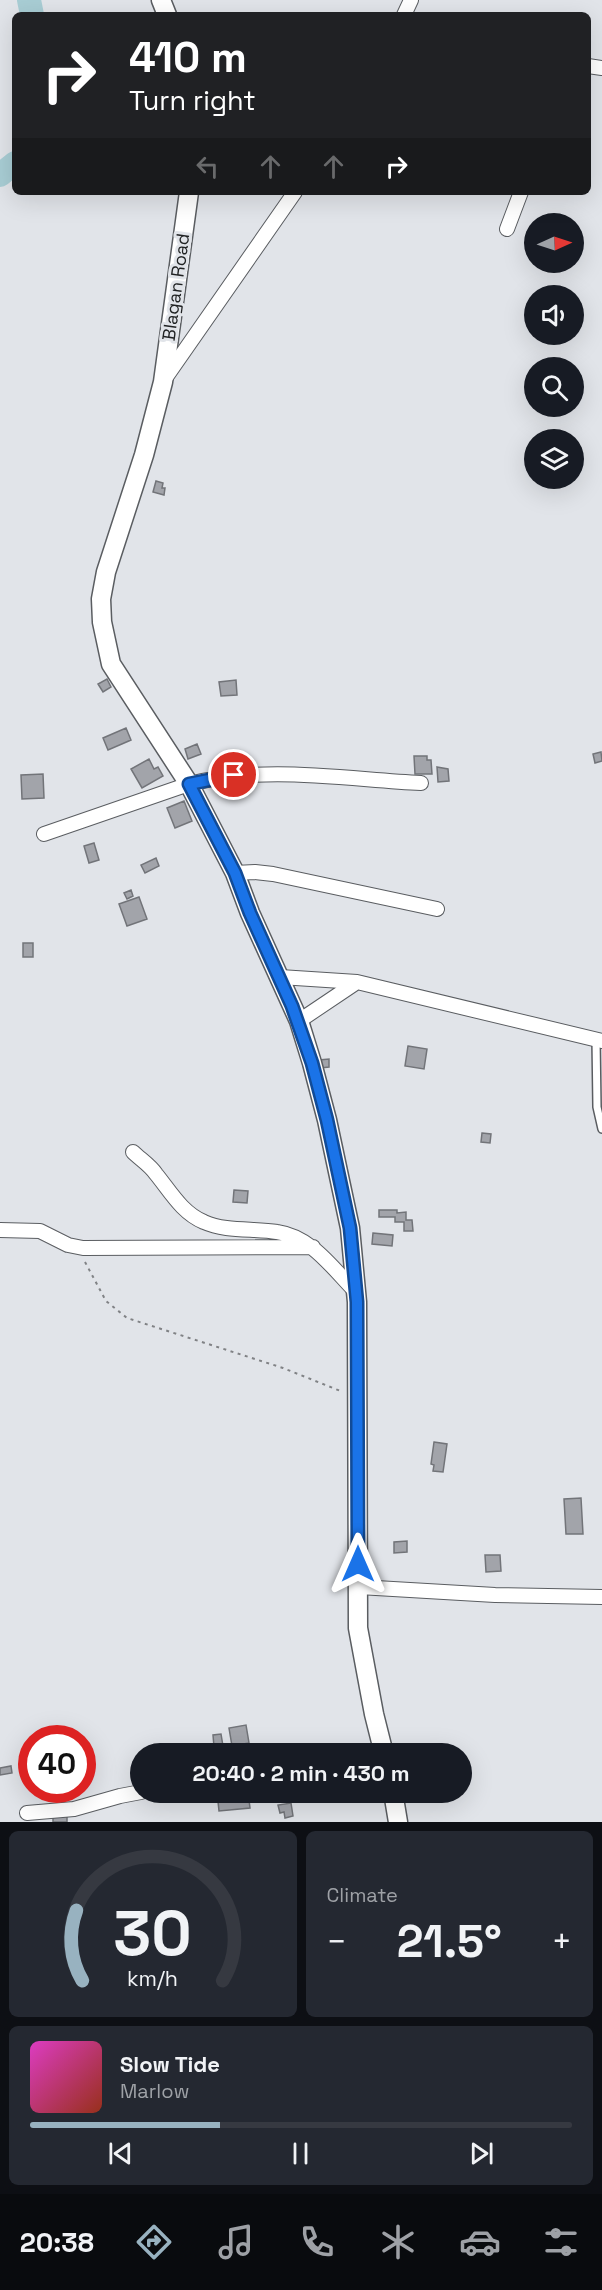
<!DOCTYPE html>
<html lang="en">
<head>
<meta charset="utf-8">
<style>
	body { margin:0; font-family:"Space Grotesk",sans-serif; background:#242831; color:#f1f3f6; height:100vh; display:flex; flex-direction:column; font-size:22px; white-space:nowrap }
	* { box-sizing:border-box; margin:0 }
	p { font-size:20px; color:#9ea1a6 }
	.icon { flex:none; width:33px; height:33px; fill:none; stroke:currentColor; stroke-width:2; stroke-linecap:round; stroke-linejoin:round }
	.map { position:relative; height:1822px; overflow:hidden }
	.sheet { display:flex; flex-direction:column; gap:9px; padding:9px; background:#0d0f14; flex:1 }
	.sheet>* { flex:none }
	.banner { position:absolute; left:12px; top:12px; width:579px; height:183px; border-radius:9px; box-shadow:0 6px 24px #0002; background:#202124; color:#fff; overflow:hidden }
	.needle { width:39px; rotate:87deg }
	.tools { position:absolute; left:524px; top:213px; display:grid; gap:12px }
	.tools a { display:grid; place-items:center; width:60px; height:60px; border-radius:50%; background:#171b24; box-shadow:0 6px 24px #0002; font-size:30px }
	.speed { position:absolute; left:18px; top:1725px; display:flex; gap:12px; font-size:30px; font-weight:700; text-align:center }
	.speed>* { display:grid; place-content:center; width:78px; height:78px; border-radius:50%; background:#171b24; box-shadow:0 6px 24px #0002; line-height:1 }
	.speed .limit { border:9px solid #d22; background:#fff; color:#111 }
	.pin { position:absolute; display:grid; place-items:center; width:51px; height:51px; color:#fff; margin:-26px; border:3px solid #fff; border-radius:50%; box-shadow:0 2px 6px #0007 }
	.me { position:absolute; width:66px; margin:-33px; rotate:0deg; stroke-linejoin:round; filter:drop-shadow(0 0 4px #0008) }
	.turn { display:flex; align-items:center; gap:21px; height:126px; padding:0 18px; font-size:27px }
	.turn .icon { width:78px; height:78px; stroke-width:2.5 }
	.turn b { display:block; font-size:42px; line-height:51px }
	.lanes { display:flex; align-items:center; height:57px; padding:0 18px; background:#0003; justify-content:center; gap:30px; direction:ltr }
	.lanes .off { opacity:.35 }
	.big { font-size:45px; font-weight:600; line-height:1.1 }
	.sheet .tile { flex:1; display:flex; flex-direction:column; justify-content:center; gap:9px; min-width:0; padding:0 21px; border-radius:9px; background:#242831 }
	.sheet .dial { align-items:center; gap:0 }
	.dial svg { height:156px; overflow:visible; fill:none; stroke:#363941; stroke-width:7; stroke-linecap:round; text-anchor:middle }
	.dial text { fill:#f1f3f6; stroke:none }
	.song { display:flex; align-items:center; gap:18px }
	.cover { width:72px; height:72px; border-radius:9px; background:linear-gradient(135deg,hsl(310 70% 55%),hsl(10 70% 35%)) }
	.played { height:6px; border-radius:3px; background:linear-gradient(90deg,#98b2c0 35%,#363941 35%) }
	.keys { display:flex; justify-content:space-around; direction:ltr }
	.heat { display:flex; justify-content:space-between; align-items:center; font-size:33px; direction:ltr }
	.sheet .tiles { flex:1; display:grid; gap:9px; grid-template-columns:1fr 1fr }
	.tile:last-child { grid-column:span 2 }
	.trip { position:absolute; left:130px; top:1743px; width:342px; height:60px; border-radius:30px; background:#171b24; box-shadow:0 6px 24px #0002; font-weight:600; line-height:60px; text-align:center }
	.tab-bar { display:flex; height:96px; justify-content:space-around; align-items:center; background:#090b0e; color:#9ea1a6 }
	.tab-bar .icon { width:42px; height:42px }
	.tab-bar .selected { color:#98b2c0 }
	.tab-bar b { font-size:27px; color:#f1f3f6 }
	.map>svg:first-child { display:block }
</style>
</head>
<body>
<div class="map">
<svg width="602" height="1822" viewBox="0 0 602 1822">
	<rect width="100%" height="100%" fill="#e1e4e9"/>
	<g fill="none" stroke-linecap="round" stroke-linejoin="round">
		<!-- river -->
		<path stroke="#a8cdd4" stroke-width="24" d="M 29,0 L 32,15
			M 0,175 L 15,163"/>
	</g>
	<!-- building -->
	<path fill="#a2a4aa" stroke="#727479" stroke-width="1.5" d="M 156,481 L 163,483 L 162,488 L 165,488 L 164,495 L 153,492 Z
		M 107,679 L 111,687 L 103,692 L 98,684 Z
		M 236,680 L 237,695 L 221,696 L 219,682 Z
		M 126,728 L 131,740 L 108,750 L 103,738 Z
		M 197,744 L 201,754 L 188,759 L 185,749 Z
		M 601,752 L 602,761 L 595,763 L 593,754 Z
		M 414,756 L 427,756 L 427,760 L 431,760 L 432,774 L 415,774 Z
		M 149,759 L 154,769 L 158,767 L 163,776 L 142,788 L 131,769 Z
		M 437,767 L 448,769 L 449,781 L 438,782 Z
		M 43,774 L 44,798 L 22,799 L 21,775 Z
		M 184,801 L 192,821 L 175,828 L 167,808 Z
		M 94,843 L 99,860 L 89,863 L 84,846 Z
		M 156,858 L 159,866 L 145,873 L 141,865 Z
		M 131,890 L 133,896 L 127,899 L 124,893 Z
		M 139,897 L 147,919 L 127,926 L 119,904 Z
		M 23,943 L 33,943 L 33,957 L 23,957 Z
		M 408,1046 L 427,1049 L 424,1069 L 405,1066 Z
		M 329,1059 L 329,1067 L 320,1068 L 319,1060 Z
		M 482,1133 L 491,1134 L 490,1143 L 481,1142 Z
		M 234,1190 L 248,1191 L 247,1203 L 233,1202 Z
		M 379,1210 L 397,1210 L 397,1213 L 406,1212 L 406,1220 L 412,1220 L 413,1231 L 404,1231 L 404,1222 L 395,1222 L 395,1217 L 379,1217 Z
		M 373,1233 L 393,1235 L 392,1246 L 372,1244 Z
		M 434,1442 L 447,1444 L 443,1472 L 433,1471 L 434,1465 L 431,1464 Z
		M 581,1498 L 583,1534 L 566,1534 L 564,1499 Z
		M 407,1541 L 407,1552 L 394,1553 L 394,1542 Z
		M 485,1555 L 500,1555 L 501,1571 L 486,1572 Z
		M 246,1725 L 249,1743 L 232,1746 L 229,1728 Z
		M 221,1734 L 223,1746 L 214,1747 L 213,1735 Z
		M 11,1766 L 12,1773 L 0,1775 L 0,1768 Z
		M 217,1792 L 248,1792 L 250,1808 L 219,1811 Z
		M 291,1803 L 293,1816 L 285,1818 L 284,1812 L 280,1813 L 278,1805 Z
		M 67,1813 L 67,1822 L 53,1822 L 53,1814 Z"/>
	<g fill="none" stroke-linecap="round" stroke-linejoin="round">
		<!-- lane casing -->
		<g stroke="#5a5d61" stroke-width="10">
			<path id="lane" d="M 596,1039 L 597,1107 L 602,1129"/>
		</g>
		<!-- street casing -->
		<g stroke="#5a5d61" stroke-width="16">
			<path id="street" d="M 404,15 L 411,0
				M 588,66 L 602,68
				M 507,229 L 521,192
				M 164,380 L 295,192
				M 44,834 L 189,784 C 265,765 344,779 421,783
				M 235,873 L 255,872 L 273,874 L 437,909
				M 280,977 L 357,982 L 602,1041
				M 299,1021 L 357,982
				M 133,1152 C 140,1159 150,1165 156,1174 C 170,1191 182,1213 204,1222 C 226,1232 254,1228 277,1232 C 312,1237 333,1269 356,1292
				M 0,1230 L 40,1231 L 68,1245 L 83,1248 L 313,1247
				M 359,1587 L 495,1595 L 602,1597
				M 27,1813 L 74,1809 L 120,1796 L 141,1792"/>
		</g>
		<!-- secondary casing -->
		<g stroke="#5a5d61" stroke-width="21">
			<path id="secondary" d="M 161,0 L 167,15
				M 189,192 L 163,382 L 144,455 L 106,572 L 101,599 L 102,622 L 111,664 L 189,784 L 235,873 L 250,913 L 299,1021 L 312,1063 L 327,1120 L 350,1228 L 357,1302 L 358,1628 L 374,1714 L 384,1754
				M 393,1792 L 398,1822"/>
		</g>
		<!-- path -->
		<path stroke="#808285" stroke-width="2" stroke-dasharray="3 4.5" stroke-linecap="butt" d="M 85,1262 L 106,1301 L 127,1318 L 283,1368 L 343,1392"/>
		<!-- lane -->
		<use href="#lane" stroke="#fff" stroke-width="7"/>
		<!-- street -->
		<use href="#street" stroke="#fff" stroke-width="14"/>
		<!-- secondary -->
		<use href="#secondary" stroke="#fff" stroke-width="18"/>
	</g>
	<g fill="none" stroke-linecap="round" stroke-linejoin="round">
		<!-- route casing -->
		<g stroke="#114b97" stroke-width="15">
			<path id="route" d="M 234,775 L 189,784 L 235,873 L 250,913 L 292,1006 L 312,1063 L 327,1120 L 350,1228 L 357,1302 L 358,1564"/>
		</g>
		<!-- route -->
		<use href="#route" stroke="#1a73e8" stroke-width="10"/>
	</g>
	<g text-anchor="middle" stroke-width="6" stroke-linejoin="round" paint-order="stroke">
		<!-- street labels -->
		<g font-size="18" fill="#202223" stroke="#e1e4e9">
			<text transform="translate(176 287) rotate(-82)" y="6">Blagan Road</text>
		</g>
	</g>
</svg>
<div class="tools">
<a><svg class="needle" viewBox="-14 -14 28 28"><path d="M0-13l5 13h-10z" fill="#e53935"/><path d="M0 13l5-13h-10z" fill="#9ea1a6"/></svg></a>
<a><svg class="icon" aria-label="sound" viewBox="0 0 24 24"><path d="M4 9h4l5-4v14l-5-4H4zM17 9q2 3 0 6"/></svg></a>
<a><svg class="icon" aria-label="search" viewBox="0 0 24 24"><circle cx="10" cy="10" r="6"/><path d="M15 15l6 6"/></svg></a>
<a><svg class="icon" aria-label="layers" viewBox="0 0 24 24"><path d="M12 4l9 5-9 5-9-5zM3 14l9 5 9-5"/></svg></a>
</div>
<div class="speed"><div class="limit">40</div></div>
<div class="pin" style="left:234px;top:775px;background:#d93025"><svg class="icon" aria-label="arrive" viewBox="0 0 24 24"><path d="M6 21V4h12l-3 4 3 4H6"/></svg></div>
<svg class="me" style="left:358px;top:1564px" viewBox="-20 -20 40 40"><path d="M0-17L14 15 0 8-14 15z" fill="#1a73e8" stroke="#fff" stroke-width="4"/></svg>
<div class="trip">20:40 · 2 min · 430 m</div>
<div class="banner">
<div class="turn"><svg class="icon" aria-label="right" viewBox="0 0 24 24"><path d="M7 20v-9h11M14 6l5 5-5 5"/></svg><div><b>410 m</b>Turn right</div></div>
<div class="lanes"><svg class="icon off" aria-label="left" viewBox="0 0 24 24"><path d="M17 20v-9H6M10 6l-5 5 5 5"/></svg><svg class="icon off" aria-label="ahead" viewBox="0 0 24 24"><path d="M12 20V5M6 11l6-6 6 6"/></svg><svg class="icon off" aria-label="ahead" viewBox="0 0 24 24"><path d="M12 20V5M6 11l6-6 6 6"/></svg><svg class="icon" aria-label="right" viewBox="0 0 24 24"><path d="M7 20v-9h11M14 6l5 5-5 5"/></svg></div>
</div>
</div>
<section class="sheet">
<div class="tiles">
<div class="tile dial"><svg viewBox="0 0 100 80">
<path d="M14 69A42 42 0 1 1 86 69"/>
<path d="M14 69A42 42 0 0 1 11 33" stroke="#98b2c0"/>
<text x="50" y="56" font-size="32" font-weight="700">30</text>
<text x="50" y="72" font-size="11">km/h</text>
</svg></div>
<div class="tile"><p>Climate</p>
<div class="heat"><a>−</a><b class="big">21.5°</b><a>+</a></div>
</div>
<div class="tile">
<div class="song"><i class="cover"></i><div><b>Slow Tide</b><p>Marlow</p></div></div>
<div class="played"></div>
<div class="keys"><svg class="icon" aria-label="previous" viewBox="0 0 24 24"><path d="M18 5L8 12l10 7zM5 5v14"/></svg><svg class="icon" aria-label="pause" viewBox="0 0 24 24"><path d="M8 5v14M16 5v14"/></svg><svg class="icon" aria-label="next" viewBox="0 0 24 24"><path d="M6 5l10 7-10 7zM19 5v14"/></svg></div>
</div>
</div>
</section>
<nav class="tab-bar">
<b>20:38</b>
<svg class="icon selected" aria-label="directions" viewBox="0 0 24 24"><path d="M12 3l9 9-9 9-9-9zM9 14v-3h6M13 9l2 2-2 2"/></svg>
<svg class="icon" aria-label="music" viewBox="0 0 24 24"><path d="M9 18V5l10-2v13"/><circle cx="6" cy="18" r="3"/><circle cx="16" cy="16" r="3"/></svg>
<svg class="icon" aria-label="phone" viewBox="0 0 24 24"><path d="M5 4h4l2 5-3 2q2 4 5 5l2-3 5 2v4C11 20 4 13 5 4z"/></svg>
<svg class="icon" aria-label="climate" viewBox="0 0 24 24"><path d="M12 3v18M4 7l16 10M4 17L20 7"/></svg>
<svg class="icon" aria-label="car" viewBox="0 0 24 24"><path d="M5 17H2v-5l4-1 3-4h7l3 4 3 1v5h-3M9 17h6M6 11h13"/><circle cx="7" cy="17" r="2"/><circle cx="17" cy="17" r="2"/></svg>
<svg class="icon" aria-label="filters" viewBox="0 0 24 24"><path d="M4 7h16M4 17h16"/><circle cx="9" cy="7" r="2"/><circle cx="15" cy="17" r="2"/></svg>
</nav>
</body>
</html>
